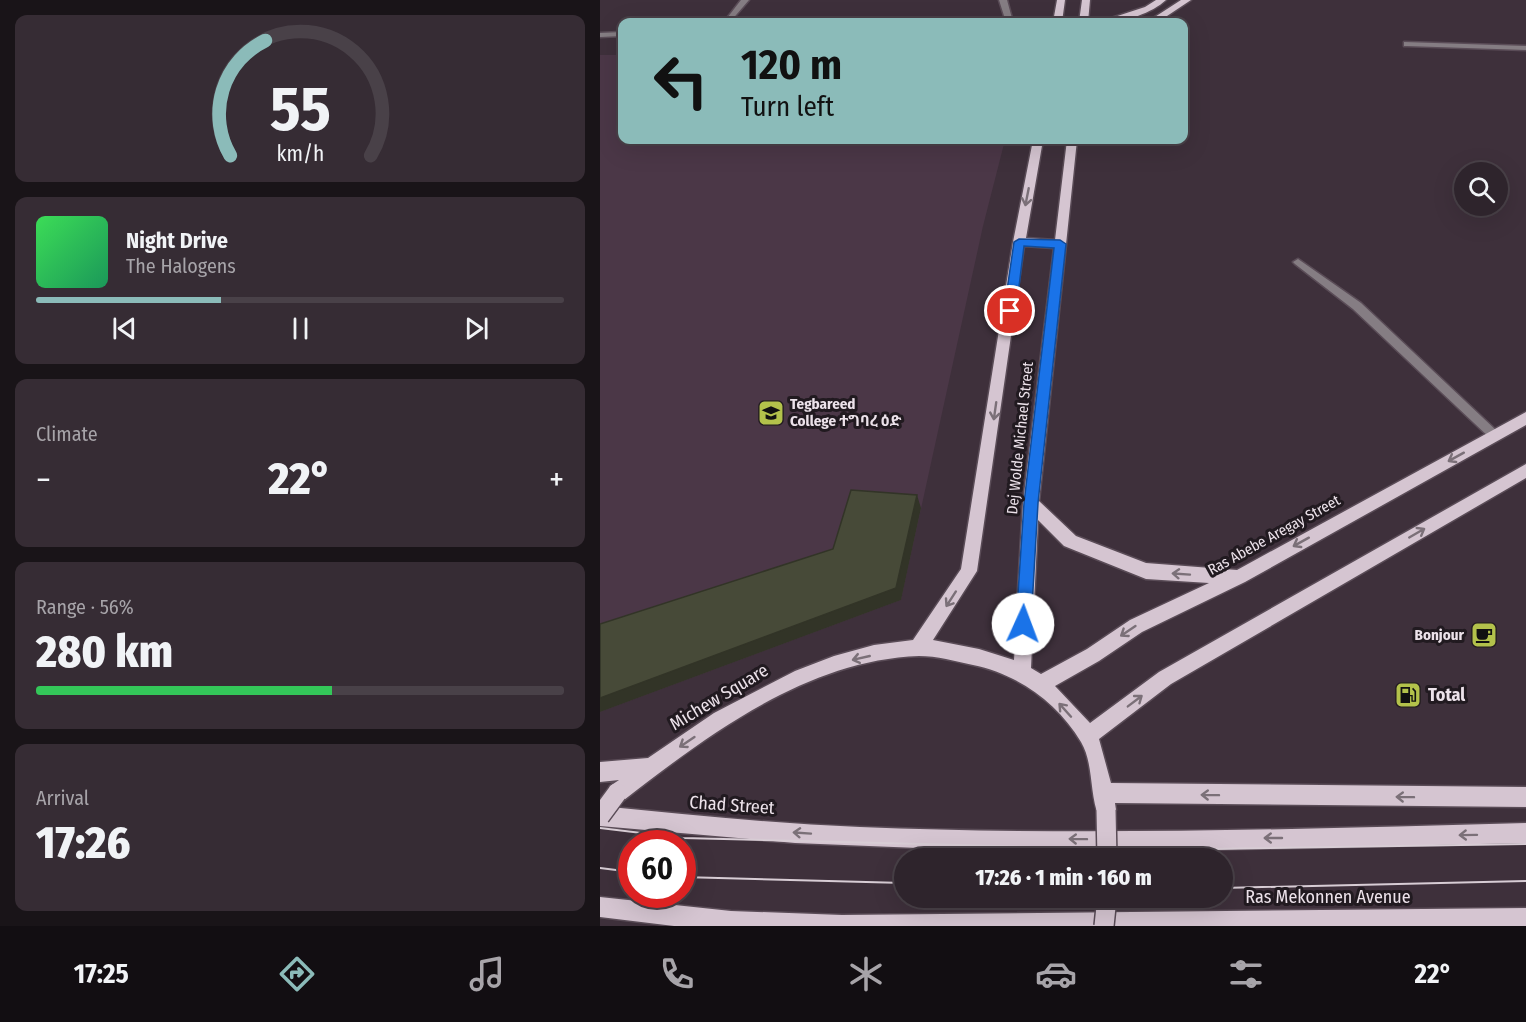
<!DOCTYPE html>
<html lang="en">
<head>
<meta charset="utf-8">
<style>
	body { margin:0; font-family:"Fira Sans Condensed","Noto Sans Ethiopic",sans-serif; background:#362c34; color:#f1f3f6; height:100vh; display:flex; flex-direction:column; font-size:22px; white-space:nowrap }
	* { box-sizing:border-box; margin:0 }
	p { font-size:20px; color:#a7a4a9 }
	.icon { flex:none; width:33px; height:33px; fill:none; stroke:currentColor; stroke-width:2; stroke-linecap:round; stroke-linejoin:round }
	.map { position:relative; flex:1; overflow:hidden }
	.side { display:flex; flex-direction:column; gap:15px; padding:15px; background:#191418; width:600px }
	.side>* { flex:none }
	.hud { position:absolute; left:18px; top:18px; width:570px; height:126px; border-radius:12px; box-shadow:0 6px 24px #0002,0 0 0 2px #494148; background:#8bbbb9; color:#111; overflow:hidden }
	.tools { position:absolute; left:854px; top:162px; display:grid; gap:12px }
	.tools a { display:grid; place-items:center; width:54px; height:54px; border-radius:50%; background:#2e242c; box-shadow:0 6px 24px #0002,0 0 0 2px #494148; font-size:30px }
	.speed { position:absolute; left:18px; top:830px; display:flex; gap:12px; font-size:30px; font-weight:700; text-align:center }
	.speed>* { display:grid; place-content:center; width:78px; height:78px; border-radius:50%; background:#2e242c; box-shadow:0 6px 24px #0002,0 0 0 2px #494148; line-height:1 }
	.speed .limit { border:9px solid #d22; background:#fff; color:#111 }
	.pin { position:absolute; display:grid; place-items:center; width:51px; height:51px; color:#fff; margin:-26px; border:3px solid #fff; border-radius:50%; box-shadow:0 2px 6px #0007 }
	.me { position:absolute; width:66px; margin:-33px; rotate:2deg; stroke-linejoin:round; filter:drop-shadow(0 0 4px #0008) }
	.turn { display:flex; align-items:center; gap:21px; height:126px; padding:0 24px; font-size:27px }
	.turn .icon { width:78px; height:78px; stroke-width:2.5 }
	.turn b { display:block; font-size:42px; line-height:51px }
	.big { font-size:45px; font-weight:800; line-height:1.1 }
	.side .tile { flex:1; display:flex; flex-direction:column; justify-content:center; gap:9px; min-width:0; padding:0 21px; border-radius:12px; background:#362c34 }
	.side .dial { align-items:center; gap:0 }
	.dial svg { height:156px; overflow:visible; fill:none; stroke:#494148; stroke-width:7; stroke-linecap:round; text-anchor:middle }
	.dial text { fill:#f1f3f6; stroke:none }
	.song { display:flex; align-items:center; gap:18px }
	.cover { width:72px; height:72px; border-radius:9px; background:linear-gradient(135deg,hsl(130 70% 55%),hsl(150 70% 35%)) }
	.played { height:6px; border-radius:3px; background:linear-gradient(90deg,#8bbbb9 35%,#494148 35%) }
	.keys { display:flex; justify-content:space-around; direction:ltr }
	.heat { display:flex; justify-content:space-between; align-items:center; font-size:33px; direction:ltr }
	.charge { height:9px; border-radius:4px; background:linear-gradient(90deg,#34c759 56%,#494148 0) }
	.trip { position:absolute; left:294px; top:848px; width:339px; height:60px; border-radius:30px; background:#2e242c; box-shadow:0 6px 24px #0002,0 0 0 2px #494148; font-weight:800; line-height:60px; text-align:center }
	.dock { display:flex; height:96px; justify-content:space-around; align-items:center; background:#120e12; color:#a7a4a9 }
	.dock .icon { width:42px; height:42px }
	.dock .selected { color:#8bbbb9 }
	.dock b { font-size:27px; color:#f1f3f6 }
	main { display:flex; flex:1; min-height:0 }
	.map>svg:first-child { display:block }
</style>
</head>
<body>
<main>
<section class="side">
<div class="tile dial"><svg viewBox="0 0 100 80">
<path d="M14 69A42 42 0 1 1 86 69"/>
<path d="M14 69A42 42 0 0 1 32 10" stroke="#8bbbb9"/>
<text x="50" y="56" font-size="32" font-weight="700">55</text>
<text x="50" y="72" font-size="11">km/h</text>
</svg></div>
<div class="tile">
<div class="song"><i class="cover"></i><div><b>Night Drive</b><p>The Halogens</p></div></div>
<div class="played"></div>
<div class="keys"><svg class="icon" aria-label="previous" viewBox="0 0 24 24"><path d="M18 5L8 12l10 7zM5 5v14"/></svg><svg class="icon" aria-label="pause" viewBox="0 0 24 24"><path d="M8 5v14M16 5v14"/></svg><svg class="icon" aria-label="next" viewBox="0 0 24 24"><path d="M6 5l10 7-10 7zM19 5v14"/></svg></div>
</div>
<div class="tile"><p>Climate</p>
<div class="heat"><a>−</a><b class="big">22°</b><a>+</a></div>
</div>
<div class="tile"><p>Range · 56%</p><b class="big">280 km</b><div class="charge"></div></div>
<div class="tile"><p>Arrival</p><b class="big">17:26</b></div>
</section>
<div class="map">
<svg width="926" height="926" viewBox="0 0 926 926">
	<rect width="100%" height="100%" fill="#3e303b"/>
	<!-- built -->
	<path fill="#4b3747" d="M 0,55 L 22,55 L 22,140 L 405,140 L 383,226 L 301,600 L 0,712 Z"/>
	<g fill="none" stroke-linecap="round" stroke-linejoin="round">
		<!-- service casing -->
		<g stroke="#5a4c57" stroke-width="3">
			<path id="service" d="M 804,42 L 926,46 L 926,50 L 807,46 L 804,46 Z
				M 698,259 L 761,303 L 899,433 L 901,436 L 899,439 L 891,439 L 753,309 L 695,264 L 693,262 Z"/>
		</g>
		<!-- minor casing -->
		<g stroke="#5a4c57" stroke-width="3">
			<path id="minor" d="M 141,0 L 149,0 L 130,22 L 124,22 Z
				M 399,0 L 407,0 L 413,22 L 406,22 Z"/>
		</g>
		<!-- tertiary casing -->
		<g stroke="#5a4c57" stroke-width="3">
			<path id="tertiary" d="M 22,32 L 22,36 L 0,37 L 0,33 Z"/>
		</g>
		<!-- primary casing -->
		<g stroke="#5a4c57" stroke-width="3">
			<path id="primary" d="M 457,0 L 465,0 L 462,22 L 453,22 Z
				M 482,0 L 490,0 L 488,22 L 479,22 Z
				M 556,0 L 566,0 C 551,14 520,24 499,22 L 545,7 Z
				M 581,0 L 591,0 L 558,22 L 547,22 Z
				M 433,140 L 443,140 L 426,238 L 455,240 L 467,140 L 477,140 L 439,501 L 476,536 L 546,563 L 637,570 L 926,412 L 926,425 L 645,582 L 542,632 L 499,661 L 455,686 L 490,723 L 559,672 L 926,464 L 926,478 L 571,684 L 499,739 L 511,783 L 926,787 L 926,807 L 515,803 L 516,810 L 513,817 L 506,820 L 499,817 C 489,794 494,764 481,742 C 457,702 417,674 373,665 C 355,661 337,656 319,656 C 207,660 108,735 24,800 L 17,803 L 10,800 L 7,793 L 10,786 L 19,780 L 0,782 L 0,762 L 48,758 L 114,713 L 195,671 L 234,656 L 274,645 L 313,640 L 361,569 L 413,242 ZM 424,246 L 454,248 L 423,503 L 414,660 L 379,649 L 333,640 L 377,571 ZM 438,520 L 464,546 L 546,579 L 609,583 L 530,620 L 487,649 L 441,674 L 431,668 Z
				M 0,806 C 87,814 173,824 260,827 C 482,836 704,829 926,823 L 926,843 L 593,850 L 343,849 L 195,843 L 0,826 Z
				M 0,897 L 131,911 L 242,915 L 926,908 L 926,926 L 74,926 L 0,917 Z"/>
		</g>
		<!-- service -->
		<use href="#service" fill="#857d83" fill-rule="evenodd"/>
		<!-- minor -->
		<use href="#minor" fill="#857d83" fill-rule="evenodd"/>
		<!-- tertiary -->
		<use href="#tertiary" fill="#857d83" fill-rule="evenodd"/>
		<!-- primary -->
		<use href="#primary" fill="#d5c5d1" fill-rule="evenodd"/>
		<!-- tram -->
		<path stroke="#d8cdd5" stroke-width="2" d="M 0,828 L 83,838 L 552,850 L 926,844
			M 0,868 L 32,872
			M 82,877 L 304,883
			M 622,888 L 926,881"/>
		<!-- primary-bridge casing -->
		<g stroke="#5a4c57" stroke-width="22" stroke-linecap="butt">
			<path id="primary-bridge" d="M 506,810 L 507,858
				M 0,816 L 17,793
				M 504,926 L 507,897"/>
		</g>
		<!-- primary-bridge -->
		<use href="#primary-bridge" stroke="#d5c5d1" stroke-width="19"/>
	</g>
	<!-- shaded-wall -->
	<path fill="#323427" d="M 317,495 L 321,508 L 301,600 L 0,712 L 0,698 L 296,588 Z"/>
	<!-- building -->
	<path fill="#474a38" stroke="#323427" stroke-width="1.5" d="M 251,490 L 317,495 L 296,588 L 0,698 L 0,624 L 233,549 Z"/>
	<!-- one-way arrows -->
	<defs><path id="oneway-shaft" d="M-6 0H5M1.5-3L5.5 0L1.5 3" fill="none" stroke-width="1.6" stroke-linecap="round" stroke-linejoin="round" transform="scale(1.5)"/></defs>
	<g stroke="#7b7078">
		<use href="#oneway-shaft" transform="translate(427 197) rotate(101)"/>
		<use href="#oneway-shaft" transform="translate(395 411) rotate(98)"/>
		<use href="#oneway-shaft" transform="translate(856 457) rotate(151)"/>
		<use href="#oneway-shaft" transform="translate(817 533) rotate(-30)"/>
		<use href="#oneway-shaft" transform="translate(701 542) rotate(151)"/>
		<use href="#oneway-shaft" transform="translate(581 574) rotate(-176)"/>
		<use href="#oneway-shaft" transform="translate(351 599) rotate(123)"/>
		<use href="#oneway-shaft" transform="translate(528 631) rotate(146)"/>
		<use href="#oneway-shaft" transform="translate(261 658) rotate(167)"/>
		<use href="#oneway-shaft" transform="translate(535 701) rotate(-37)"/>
		<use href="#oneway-shaft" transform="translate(465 710) rotate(-132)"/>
		<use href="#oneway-shaft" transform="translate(87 742) rotate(146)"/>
		<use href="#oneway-shaft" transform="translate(610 795) rotate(-179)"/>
		<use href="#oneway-shaft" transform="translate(805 797) rotate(-179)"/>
		<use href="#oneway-shaft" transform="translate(202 833) rotate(-176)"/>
		<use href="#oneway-shaft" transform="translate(868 835) rotate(179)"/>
		<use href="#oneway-shaft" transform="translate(673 838) rotate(180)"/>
		<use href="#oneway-shaft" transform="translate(478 839) rotate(-179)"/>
	</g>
	<!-- route -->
	<path fill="#1a73e8" stroke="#114b97" stroke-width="1.5" d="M 419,239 L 460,240 L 466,244 L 438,503 L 431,624 L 429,630 L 423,632 L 418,630 L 416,624 L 424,503 L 454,248 L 424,246 L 416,311 L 410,315 L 404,311 L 414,242 Z"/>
	<!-- icons -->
	<defs>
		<g id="university-square" transform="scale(1.35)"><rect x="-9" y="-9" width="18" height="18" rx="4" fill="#b3c24b" stroke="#211a20"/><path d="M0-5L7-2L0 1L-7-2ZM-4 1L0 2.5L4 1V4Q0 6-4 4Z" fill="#111"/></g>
		<g id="cafe-square" transform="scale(1.35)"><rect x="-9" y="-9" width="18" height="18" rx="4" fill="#b3c24b" stroke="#211a20"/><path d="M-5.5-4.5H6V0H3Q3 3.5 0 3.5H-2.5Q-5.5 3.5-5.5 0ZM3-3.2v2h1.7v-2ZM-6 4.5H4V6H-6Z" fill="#111"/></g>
		<g id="fuel-square" transform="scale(1.35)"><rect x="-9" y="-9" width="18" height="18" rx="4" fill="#b3c24b" stroke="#211a20"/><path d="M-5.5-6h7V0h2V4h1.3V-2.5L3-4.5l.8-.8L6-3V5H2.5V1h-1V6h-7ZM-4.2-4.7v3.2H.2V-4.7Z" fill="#111"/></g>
	</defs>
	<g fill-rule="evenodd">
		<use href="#university-square" x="171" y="413"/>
		<use href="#cafe-square" x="884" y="635"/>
		<use href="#fuel-square" x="808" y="695"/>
	</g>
	<g text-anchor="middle" stroke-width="6" stroke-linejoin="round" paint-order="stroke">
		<!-- poi labels -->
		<g font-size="15" font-weight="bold" fill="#ece2ea" stroke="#211a20" text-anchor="start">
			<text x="190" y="409">Tegbareed<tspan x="190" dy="17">College ተግባረ ዕድ</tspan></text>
			<text x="864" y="640" text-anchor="end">Bonjour</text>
		</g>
		<!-- street labels -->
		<g font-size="15" fill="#ece2ea" stroke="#211a20">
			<text transform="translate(420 438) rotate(-84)" y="5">Dej Wolde Michael Street</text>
			<text transform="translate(674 535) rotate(-29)" y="5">Ras Abebe Aregay Street</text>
		</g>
		<!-- near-poi labels -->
		<g font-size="18" font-weight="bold" fill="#ece2ea" stroke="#211a20" text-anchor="start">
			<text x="828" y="701">Total</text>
		</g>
		<!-- near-street labels -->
		<g font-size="18" fill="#ece2ea" stroke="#211a20">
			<text transform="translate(119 697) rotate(-31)" y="6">Michew Square</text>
			<text transform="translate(132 805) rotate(4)" y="6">Chad Street</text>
			<text x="728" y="903">Ras Mekonnen Avenue</text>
		</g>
	</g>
</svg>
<div class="tools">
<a><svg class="icon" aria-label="search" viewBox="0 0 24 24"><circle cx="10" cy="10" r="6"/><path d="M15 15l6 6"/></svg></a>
</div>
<div class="speed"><div class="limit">60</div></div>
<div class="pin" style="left:410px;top:311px;background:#d93025"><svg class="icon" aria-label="arrive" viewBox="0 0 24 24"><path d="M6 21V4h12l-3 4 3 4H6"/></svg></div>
<svg class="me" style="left:423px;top:624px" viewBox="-20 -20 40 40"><circle r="19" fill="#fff"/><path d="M0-13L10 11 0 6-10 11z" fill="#1a73e8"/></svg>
<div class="trip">17:26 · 1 min · 160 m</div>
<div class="hud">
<div class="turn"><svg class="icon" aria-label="left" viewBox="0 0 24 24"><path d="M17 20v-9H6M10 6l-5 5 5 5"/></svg><div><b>120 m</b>Turn left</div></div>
</div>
</div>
</main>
<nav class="dock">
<b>17:25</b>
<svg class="icon selected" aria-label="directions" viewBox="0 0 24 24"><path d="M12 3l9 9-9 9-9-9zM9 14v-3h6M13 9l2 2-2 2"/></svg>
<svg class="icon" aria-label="music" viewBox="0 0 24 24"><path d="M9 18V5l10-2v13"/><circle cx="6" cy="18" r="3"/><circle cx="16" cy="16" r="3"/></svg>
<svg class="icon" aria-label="phone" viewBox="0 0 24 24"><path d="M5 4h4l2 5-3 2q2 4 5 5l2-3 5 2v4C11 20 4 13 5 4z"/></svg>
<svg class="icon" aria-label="climate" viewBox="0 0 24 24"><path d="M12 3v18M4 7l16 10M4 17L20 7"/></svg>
<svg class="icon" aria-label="car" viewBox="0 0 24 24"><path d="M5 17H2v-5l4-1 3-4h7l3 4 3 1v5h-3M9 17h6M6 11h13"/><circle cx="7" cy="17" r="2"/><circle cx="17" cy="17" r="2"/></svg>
<svg class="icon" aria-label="filters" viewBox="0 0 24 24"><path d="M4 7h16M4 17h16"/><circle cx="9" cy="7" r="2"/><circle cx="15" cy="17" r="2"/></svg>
<b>22°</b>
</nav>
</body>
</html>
